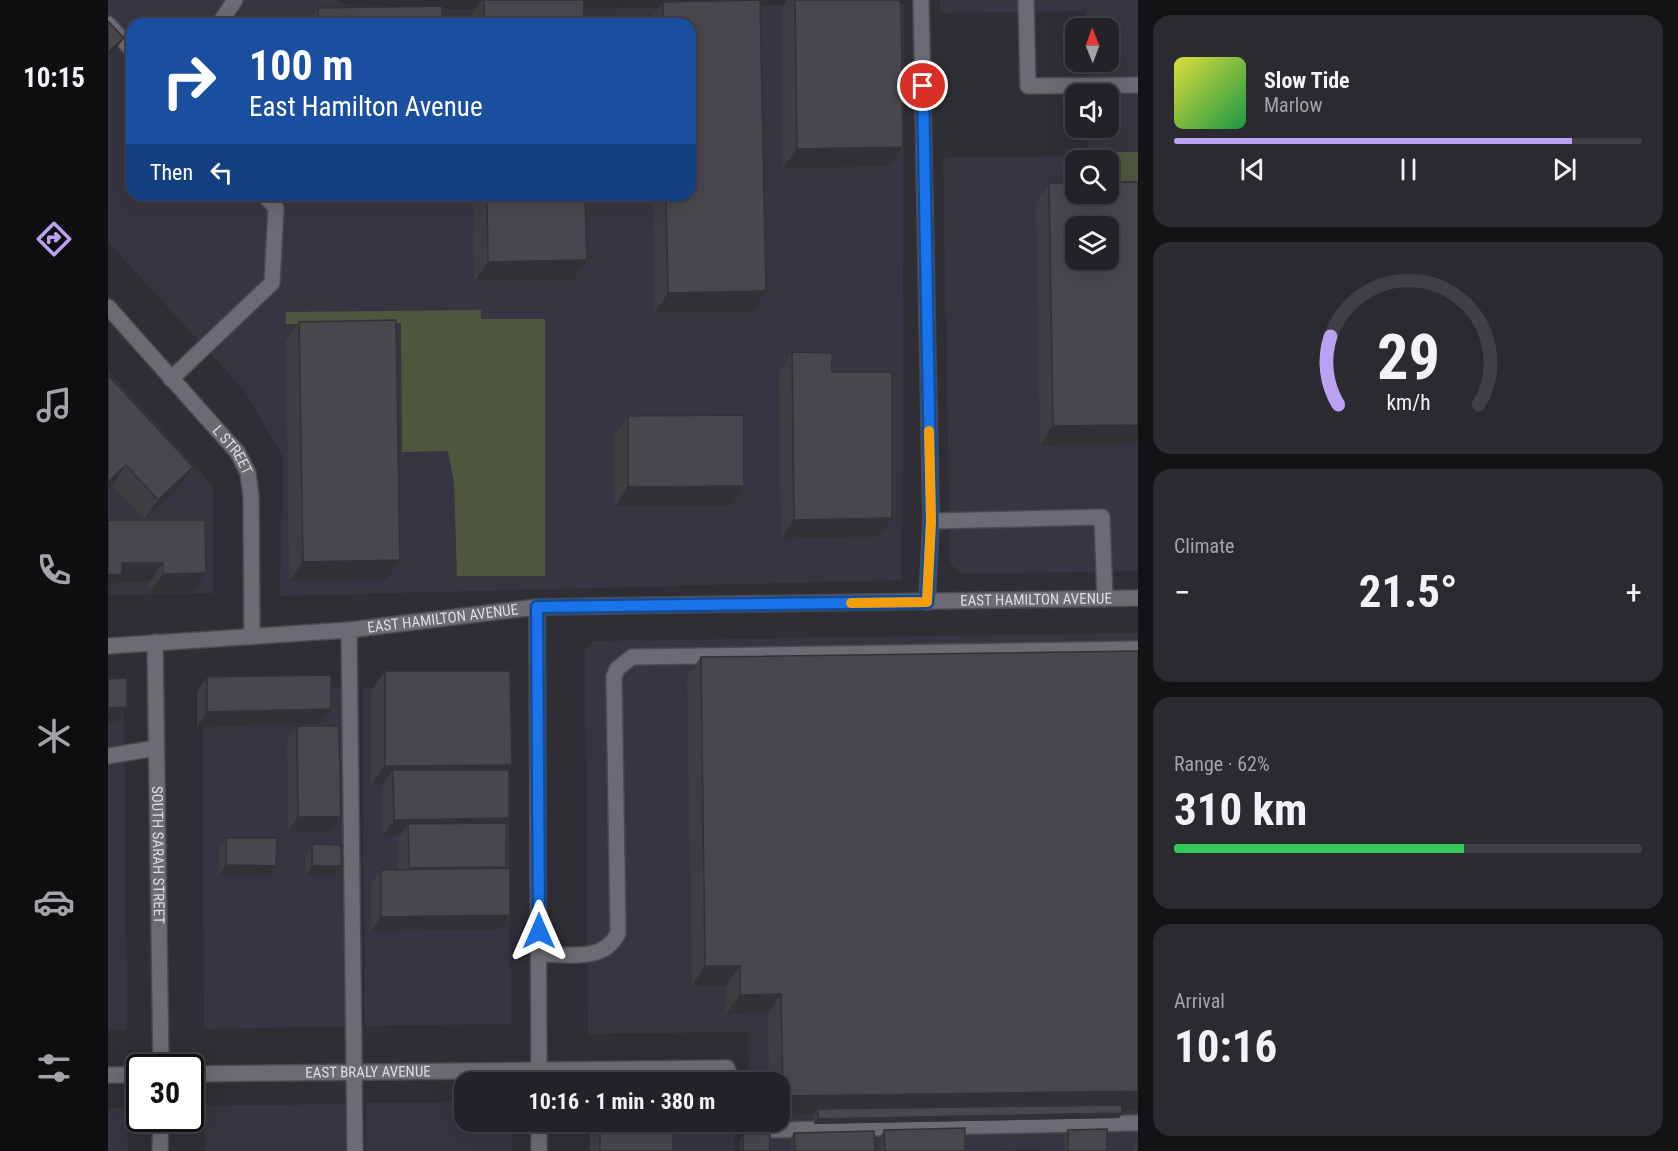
<!DOCTYPE html>
<html lang="en">
<head>
<meta charset="utf-8">
<style>
	body { margin:0; font-family:"Roboto Condensed",sans-serif; background:#2b2a30; color:#f1f3f6; height:100vh; display:flex; flex-direction:column; font-size:22px; white-space:nowrap }
	* { box-sizing:border-box; margin:0 }
	p { font-size:20px; color:#a3a4a8 }
	.icon { flex:none; width:33px; height:33px; fill:none; stroke:currentColor; stroke-width:2; stroke-linecap:round; stroke-linejoin:round }
	.map { position:relative; flex:1; overflow:hidden }
	.details { display:flex; flex-direction:column; gap:15px; padding:15px; background:#131316; width:540px }
	.details>* { flex:none }
	.banner { position:absolute; left:18px; top:18px; width:570px; height:183px; border-radius:18px; box-shadow:0 6px 24px #0002,0 0 0 2px #403f45; background:#1a4fa0; color:#fff; overflow:hidden }
	.needle { width:39px; rotate:359deg }
	.controls { position:absolute; left:957px; top:18px; display:grid; gap:12px }
	.controls a { display:grid; place-items:center; width:54px; height:54px; border-radius:12px; background:#232228; box-shadow:0 6px 24px #0002,0 0 0 2px #403f45; font-size:30px }
	.speed { position:absolute; left:18px; top:1054px; display:flex; gap:12px; font-size:30px; font-weight:700; text-align:center }
	.speed>* { display:grid; place-content:center; width:78px; height:78px; border-radius:50%; background:#232228; box-shadow:0 6px 24px #0002,0 0 0 2px #403f45; line-height:1 }
	.speed .limit { border:3px solid #111; border-radius:9px; background:#fff; color:#111 }
	.pin { position:absolute; display:grid; place-items:center; width:51px; height:51px; color:#fff; margin:-26px; border:3px solid #fff; border-radius:50%; box-shadow:0 2px 6px #0007 }
	.me { position:absolute; width:66px; margin:-33px; rotate:0deg; stroke-linejoin:round; filter:drop-shadow(0 0 4px #0008) }
	.turn { display:flex; align-items:center; gap:21px; height:126px; padding:0 24px; font-size:27px }
	.turn .icon { width:78px; height:78px; stroke-width:2.5 }
	.turn b { display:block; font-size:42px; line-height:51px }
	.then { display:flex; align-items:center; height:57px; padding:0 24px; background:#0003; gap:12px; font-size:22px }
	.big { font-size:45px; font-weight:700; line-height:1.1 }
	.details .tile { flex:1; display:flex; flex-direction:column; justify-content:center; gap:9px; min-width:0; padding:0 21px; border-radius:18px; background:#2b2a30 }
	.details .dial { align-items:center; gap:0 }
	.dial svg { height:156px; overflow:visible; fill:none; stroke:#403f45; stroke-width:7; stroke-linecap:round; text-anchor:middle }
	.dial text { fill:#f1f3f6; stroke:none }
	.song { display:flex; align-items:center; gap:18px }
	.cover { width:72px; height:72px; border-radius:9px; background:linear-gradient(135deg,hsl(60 70% 55%),hsl(140 70% 35%)) }
	.played { height:6px; border-radius:3px; background:linear-gradient(90deg,#bca0f2 85%,#403f45 85%) }
	.keys { display:flex; justify-content:space-around; direction:ltr }
	.heat { display:flex; justify-content:space-between; align-items:center; font-size:33px; direction:ltr }
	.charge { height:9px; border-radius:4px; background:linear-gradient(90deg,#34c759 62%,#403f45 0) }
	.trip { position:absolute; left:346px; top:1072px; width:336px; height:60px; border-radius:18px; background:#232228; box-shadow:0 6px 24px #0002,0 0 0 2px #403f45; font-weight:700; line-height:60px; text-align:center }
	main { display:flex; flex:1; min-height:0 }
	.tab-bar { display:flex; flex-direction:column; width:108px; justify-content:space-around; align-items:center; background:#0e0e10; color:#a3a4a8 }
	.tab-bar .icon { width:42px; height:42px }
	.tab-bar .on { color:#bca0f2 }
	.tab-bar b { font-size:27px; color:#f1f3f6 }
	.map>svg:first-child { display:block }
</style>
</head>
<body>
<main>
<nav class="tab-bar">
<b>10:15</b>
<svg class="icon on" aria-label="directions" viewBox="0 0 24 24"><path d="M12 3l9 9-9 9-9-9zM9 14v-3h6M13 9l2 2-2 2"/></svg>
<svg class="icon" aria-label="music" viewBox="0 0 24 24"><path d="M9 18V5l10-2v13"/><circle cx="6" cy="18" r="3"/><circle cx="16" cy="16" r="3"/></svg>
<svg class="icon" aria-label="phone" viewBox="0 0 24 24"><path d="M5 4h4l2 5-3 2q2 4 5 5l2-3 5 2v4C11 20 4 13 5 4z"/></svg>
<svg class="icon" aria-label="climate" viewBox="0 0 24 24"><path d="M12 3v18M4 7l16 10M4 17L20 7"/></svg>
<svg class="icon" aria-label="car" viewBox="0 0 24 24"><path d="M5 17H2v-5l4-1 3-4h7l3 4 3 1v5h-3M9 17h6M6 11h13"/><circle cx="7" cy="17" r="2"/><circle cx="17" cy="17" r="2"/></svg>
<svg class="icon" aria-label="filters" viewBox="0 0 24 24"><path d="M4 7h16M4 17h16"/><circle cx="9" cy="7" r="2"/><circle cx="15" cy="17" r="2"/></svg>
</nav>
<div class="map">
<svg width="1030" height="1151" viewBox="0 0 1030 1151">
	<rect width="100%" height="100%" fill="#2f2e35"/>
	<!-- built -->
	<path fill="#383542" fill-rule="evenodd" d="M 0,0 L 228,0 L 237,5 L 367,10 L 796,4 L 794,580 L 172,596 L 175,457 L 136,390 L 0,242 ZM 24,24 L 582,24 L 582,195 L 24,195 Z
		M 832,0 L 1030,0 L 1030,571 L 853,574 L 842,563 L 835,158 L 980,156 L 980,128 L 1000,128 L 1000,94 L 979,94 L 979,62 L 1000,62 L 1000,28 L 978,28 L 977,11 L 832,13 ZM 968,160 L 1000,160 L 1000,194 L 968,194 ZM 968,226 L 1000,226 L 1000,260 L 968,260 Z
		M 0,371 L 105,486 L 106,593 L 0,595 Z
		M 1030,633 L 1030,1151 L 642,1151 L 641,1122 L 672,1122 L 672,1083 L 641,1083 L 640,1032 L 480,1034 L 477,650 L 486,641 Z
		M 400,685 L 403,1024 L 257,1026 L 254,688 Z
		M 239,688 L 242,1026 L 96,1029 L 94,690 Z
		M 16,691 L 19,1030 L 0,1030 L 0,692 Z
		M 357,1102 L 357,1122 L 404,1122 L 404,1151 L 258,1151 L 258,1103 Z
		M 243,1104 L 243,1151 L 97,1151 L 97,1106 Z
		M 0,1108 L 19,1108 L 20,1151 L 0,1151 Z
		M 482,1122 L 627,1122 L 627,1151 L 482,1151 Z"/>
	<!-- green -->
	<path fill="#4e573d" d="M 981,152 L 1030,152 L 1030,182 L 1001,182 L 1000,160 L 981,160 Z
		M 373,310 L 373,319 L 437,319 L 437,576 L 349,576 L 346,482 L 340,451 L 294,452 L 293,323 L 178,324 L 178,312 Z"/>
	<g fill="none" stroke-linecap="round" stroke-linejoin="round">
		<!-- minor casing -->
		<g stroke="#4a4950" stroke-width="18">
			<g id="minor">
				<path d="M 813,0 L 823,521 L 819,602"/>
				<path d="M 918,0 L 920,86 L 1030,85"/>
				<path d="M 0,24 L 24,50"/>
				<path d="M 111,24 L 127,0"/>
				<path id="s1" d="M 0,307 L 130,453 L 140,473 L 143,496 L 144,636"/>
				<path d="M 63,379 L 164,283 L 168,208 L 156,195"/>
				<path d="M 823,521 L 994,517 L 997,599"/>
				<path d="M 429,607 L 431,1083"/>
				<path d="M 241,630 L 247,1151"/>
				<path id="s2" d="M 47,642 L 53,1068"/>
				<path id="s3" d="M 0,646 L 241,630 L 429,607 L 1030,598"/>
				<path d="M 0,756 L 48,748"/>
				<path d="M 431,954 C 459,954 496,963 510,933 L 506,677 L 509,669 L 524,657 L 1030,649"/>
				<path id="s4" d="M 82,1074 L 619,1068 L 624,1083"/>
				<path d="M 0,1075 L 32,1075"/>
				<path d="M 431,1122 L 431,1151"/>
				<path d="M 646,1122 L 657,1130 L 666,1130 L 1030,1123"/>
				<path d="M 52,1151 L 53,1119"/>
			</g>
		</g>
		<!-- minor -->
		<use href="#minor" stroke="#6c6a72" stroke-width="15"/>
	</g>
	<!-- wall -->
	<path fill="#3f3c42" d="M 374,0 L 476,0 L 476,24 L 362,24 L 362,16 Z
		M 652,0 L 658,291 L 645,311 L 547,313 L 545,195 L 582,195 L 582,24 L 541,24 L 541,21 L 555,2 Z
		M 679,0 L 790,0 L 781,166 L 675,168 L 674,8 Z
		M 210,8 L 334,24 L 199,24 Z
		M 941,183 L 1030,444 L 932,446 L 928,203 Z
		M 365,195 L 477,195 L 465,280 L 366,281 Z
		M 191,322 L 292,560 L 278,580 L 181,581 L 178,341 Z
		M 684,352 L 724,372 L 784,518 L 770,537 L 673,539 L 671,372 Z
		M 0,375 L 85,467 L 72,487 L 36,520 L 4,485 Z
		M 520,416 L 636,486 L 623,506 L 507,506 L 506,435 Z
		M 0,520 L 98,573 L 84,592 L 41,593 L 41,582 L 8,582 L 0,594 Z
		M 1030,651 L 1030,1110 L 1014,1110 L 1014,1113 L 1011,1118 L 706,1124 L 706,1114 L 672,1115 L 672,1083 L 661,1083 L 660,1013 L 618,1014 L 618,986 L 584,986 L 579,677 L 593,657 Z
		M 277,671 L 404,765 L 401,770 L 398,823 L 397,868 L 391,930 L 263,931 L 263,884 L 273,870 L 290,869 L 290,839 L 292,835 L 275,835 L 275,785 L 263,785 L 263,691 Z
		M 99,677 L 212,724 L 89,727 L 89,692 Z
		M 189,726 L 222,832 L 180,832 L 179,741 Z
		M 118,838 L 161,876 L 111,875 L 111,848 Z
		M 204,844 L 226,876 L 197,876 L 197,855 Z
		M 482,1122 L 565,1122 L 565,1151 L 482,1151 Z
		M 776,1130 L 857,1151 L 773,1151 L 773,1135 Z
		M 960,1130 L 999,1151 L 957,1151 L 956,1135 Z
		M 686,1133 L 767,1151 L 683,1151 L 683,1138 Z
		M 635,1134 L 662,1151 L 632,1151 L 632,1140 Z
		M 1029,1142 L 1030,1151 L 1025,1151 L 1025,1147 Z"/>
	<!-- shaded-wall -->
	<path fill="#333136" d="M 16,38 L 5,53 L 0,57 L 0,52 Z
		M 795,147 L 781,166 L 675,168 L 689,149 Z
		M 479,260 L 465,280 L 366,281 L 380,262 Z
		M 658,291 L 645,311 L 547,313 L 560,293 Z
		M 1030,425 L 1030,444 L 932,446 L 945,426 Z
		M 18,465 L 4,485 L 0,489 L 0,482 Z
		M 85,467 L 72,487 L 36,520 L 50,500 Z
		M 636,486 L 623,506 L 507,506 L 520,487 Z
		M 784,518 L 770,537 L 673,539 L 686,520 Z
		M 292,560 L 278,580 L 181,581 L 195,562 Z
		M 14,563 L 55,563 L 41,582 L 8,582 L 0,594 L 0,575 Z
		M 98,573 L 84,592 L 41,593 L 55,574 Z
		M 19,707 L 9,722 L 0,723 L 0,708 Z
		M 223,709 L 212,724 L 89,727 L 99,712 Z
		M 404,765 L 390,784 L 285,770 L 275,785 L 263,785 L 277,766 Z
		M 190,817 L 233,817 L 222,832 L 180,832 Z
		M 401,818 L 391,833 L 300,824 L 292,835 L 275,835 L 286,820 Z
		M 118,865 L 168,866 L 161,876 L 111,875 Z
		M 204,866 L 234,866 L 226,876 L 197,876 Z
		M 398,867 L 388,882 L 290,883 L 301,868 Z
		M 402,915 L 391,930 L 263,931 L 273,917 Z
		M 597,966 L 632,966 L 618,986 L 584,986 Z
		M 673,994 L 660,1013 L 618,1014 L 632,995 Z
		M 1030,1091 L 1030,1110 L 710,1114 L 710,1109 L 706,1114 L 672,1115 L 672,1099 L 675,1096 Z
		M 1014,1113 L 1011,1118 L 706,1124 L 710,1119 Z"/>
	<!-- building -->
	<path fill="#49464d" stroke="#333136" stroke-width="1.5" fill-rule="evenodd" d="M 376,0 L 476,0 L 476,24 L 376,24 Z
		M 652,0 L 658,291 L 560,293 L 558,195 L 582,195 L 582,24 L 555,24 L 555,2 Z
		M 687,0 L 790,0 L 793,3 L 795,147 L 689,149 Z
		M 334,6 L 334,24 L 211,24 L 210,8 Z
		M 0,21 L 16,38 L 0,52 Z
		M 1000,182 L 1030,182 L 1030,425 L 945,426 L 941,183 L 968,183 L 968,194 L 1000,194 ZM 968,226 L 1000,226 L 1000,260 L 968,260 Z
		M 379,195 L 477,195 L 479,260 L 380,262 Z
		M 288,320 L 292,560 L 195,562 L 191,322 Z
		M 684,352 L 724,353 L 724,372 L 784,372 L 784,518 L 686,520 Z
		M 0,375 L 85,467 L 50,500 L 18,465 L 0,482 Z
		M 636,415 L 636,486 L 520,487 L 520,416 Z
		M 0,520 L 97,520 L 98,573 L 55,574 L 55,563 L 14,563 L 14,574 L 0,575 Z
		M 1030,651 L 1030,1091 L 675,1096 L 673,994 L 632,995 L 632,966 L 597,966 L 593,657 Z
		M 277,671 L 402,671 L 404,765 L 277,766 Z
		M 223,675 L 223,709 L 99,712 L 99,677 Z
		M 19,678 L 19,707 L 0,708 L 0,679 Z
		M 189,726 L 231,726 L 233,817 L 190,817 Z
		M 285,770 L 401,770 L 401,818 L 286,820 Z
		M 398,823 L 398,867 L 301,868 L 300,824 Z
		M 118,838 L 169,838 L 168,866 L 118,865 Z
		M 204,844 L 233,845 L 234,866 L 204,866 Z
		M 402,868 L 402,915 L 273,917 L 273,870 Z
		M 1014,1105 L 1014,1113 L 710,1119 L 710,1109 Z
		M 492,1122 L 565,1122 L 565,1151 L 492,1151 Z
		M 857,1128 L 857,1151 L 777,1151 L 776,1130 Z
		M 999,1129 L 999,1151 L 960,1151 L 960,1130 Z
		M 766,1131 L 767,1151 L 687,1151 L 686,1133 Z
		M 635,1134 L 662,1134 L 662,1151 L 635,1151 Z
		M 891,1149 L 932,1150 L 932,1151 L 891,1151 Z"/>
	<g fill="none" stroke-linecap="round" stroke-linejoin="round">
		<!-- route casing -->
		<g stroke="#114b97" stroke-width="15">
			<path id="route" d="M 431,931 L 429,607 L 819,602 L 823,521 L 815,86"/>
		</g>
		<!-- route -->
		<use href="#route" stroke="#1a73e8" stroke-width="10"/>
		<!-- slow -->
		<path stroke="#f59e0b" stroke-width="10" d="M 743,603 L 819,602 L 823,521 L 821,431"/>
	</g>
	<g text-anchor="middle" stroke-width="4.5" stroke-linejoin="round" paint-order="stroke">
		<!-- street labels -->
		<g font-size="15" fill="#dddce1" stroke="#25242b">
			<text dy="5" stroke="none"><textPath href="#s1" startOffset="190">L STREET</textPath></text>
			<text dy="5" stroke="none"><textPath href="#s3" startOffset="930">EAST HAMILTON AVENUE</textPath></text>
			<text dy="5" stroke="none"><textPath href="#s3" startOffset="336">EAST HAMILTON AVENUE</textPath></text>
			<text dy="5" stroke="none"><textPath href="#s2" startOffset="213">SOUTH SARAH STREET</textPath></text>
			<text dy="5" stroke="none"><textPath href="#s4" startOffset="178">EAST BRALY AVENUE</textPath></text>
		</g>
	</g>
</svg>
<div class="controls">
<a><svg class="needle" viewBox="-14 -14 28 28"><path d="M0-13l5 13h-10z" fill="#e53935"/><path d="M0 13l5-13h-10z" fill="#a3a4a8"/></svg></a>
<a><svg class="icon" aria-label="sound" viewBox="0 0 24 24"><path d="M4 9h4l5-4v14l-5-4H4zM17 9q2 3 0 6"/></svg></a>
<a><svg class="icon" aria-label="search" viewBox="0 0 24 24"><circle cx="10" cy="10" r="6"/><path d="M15 15l6 6"/></svg></a>
<a><svg class="icon" aria-label="layers" viewBox="0 0 24 24"><path d="M12 4l9 5-9 5-9-5zM3 14l9 5 9-5"/></svg></a>
</div>
<div class="speed"><div class="limit">30</div></div>
<div class="pin" style="left:815px;top:86px;background:#d93025"><svg class="icon" aria-label="arrive" viewBox="0 0 24 24"><path d="M6 21V4h12l-3 4 3 4H6"/></svg></div>
<svg class="me" style="left:431px;top:931px" viewBox="-20 -20 40 40"><path d="M0-17L14 15 0 8-14 15z" fill="#1a73e8" stroke="#fff" stroke-width="4"/></svg>
<div class="trip">10:16 · 1 min · 380 m</div>
<div class="banner">
<div class="turn"><svg class="icon" aria-label="right" viewBox="0 0 24 24"><path d="M7 20v-9h11M14 6l5 5-5 5"/></svg><div><b>100 m</b>East Hamilton Avenue</div></div>
<div class="then">Then<svg class="icon" aria-label="left" viewBox="0 0 24 24"><path d="M17 20v-9H6M10 6l-5 5 5 5"/></svg></div>
</div>
</div>
<section class="details">
<div class="tile">
<div class="song"><i class="cover"></i><div><b>Slow Tide</b><p>Marlow</p></div></div>
<div class="played"></div>
<div class="keys"><svg class="icon" aria-label="previous" viewBox="0 0 24 24"><path d="M18 5L8 12l10 7zM5 5v14"/></svg><svg class="icon" aria-label="pause" viewBox="0 0 24 24"><path d="M8 5v14M16 5v14"/></svg><svg class="icon" aria-label="next" viewBox="0 0 24 24"><path d="M6 5l10 7-10 7zM19 5v14"/></svg></div>
</div>
<div class="tile dial"><svg viewBox="0 0 100 80">
<path d="M14 69A42 42 0 1 1 86 69"/>
<path d="M14 69A42 42 0 0 1 10 34" stroke="#bca0f2"/>
<text x="50" y="56" font-size="32" font-weight="700">29</text>
<text x="50" y="72" font-size="11">km/h</text>
</svg></div>
<div class="tile"><p>Climate</p>
<div class="heat"><a>−</a><b class="big">21.5°</b><a>+</a></div>
</div>
<div class="tile"><p>Range · 62%</p><b class="big">310 km</b><div class="charge"></div></div>
<div class="tile"><p>Arrival</p><b class="big">10:16</b></div>
</section>
</main>
</body>
</html>
